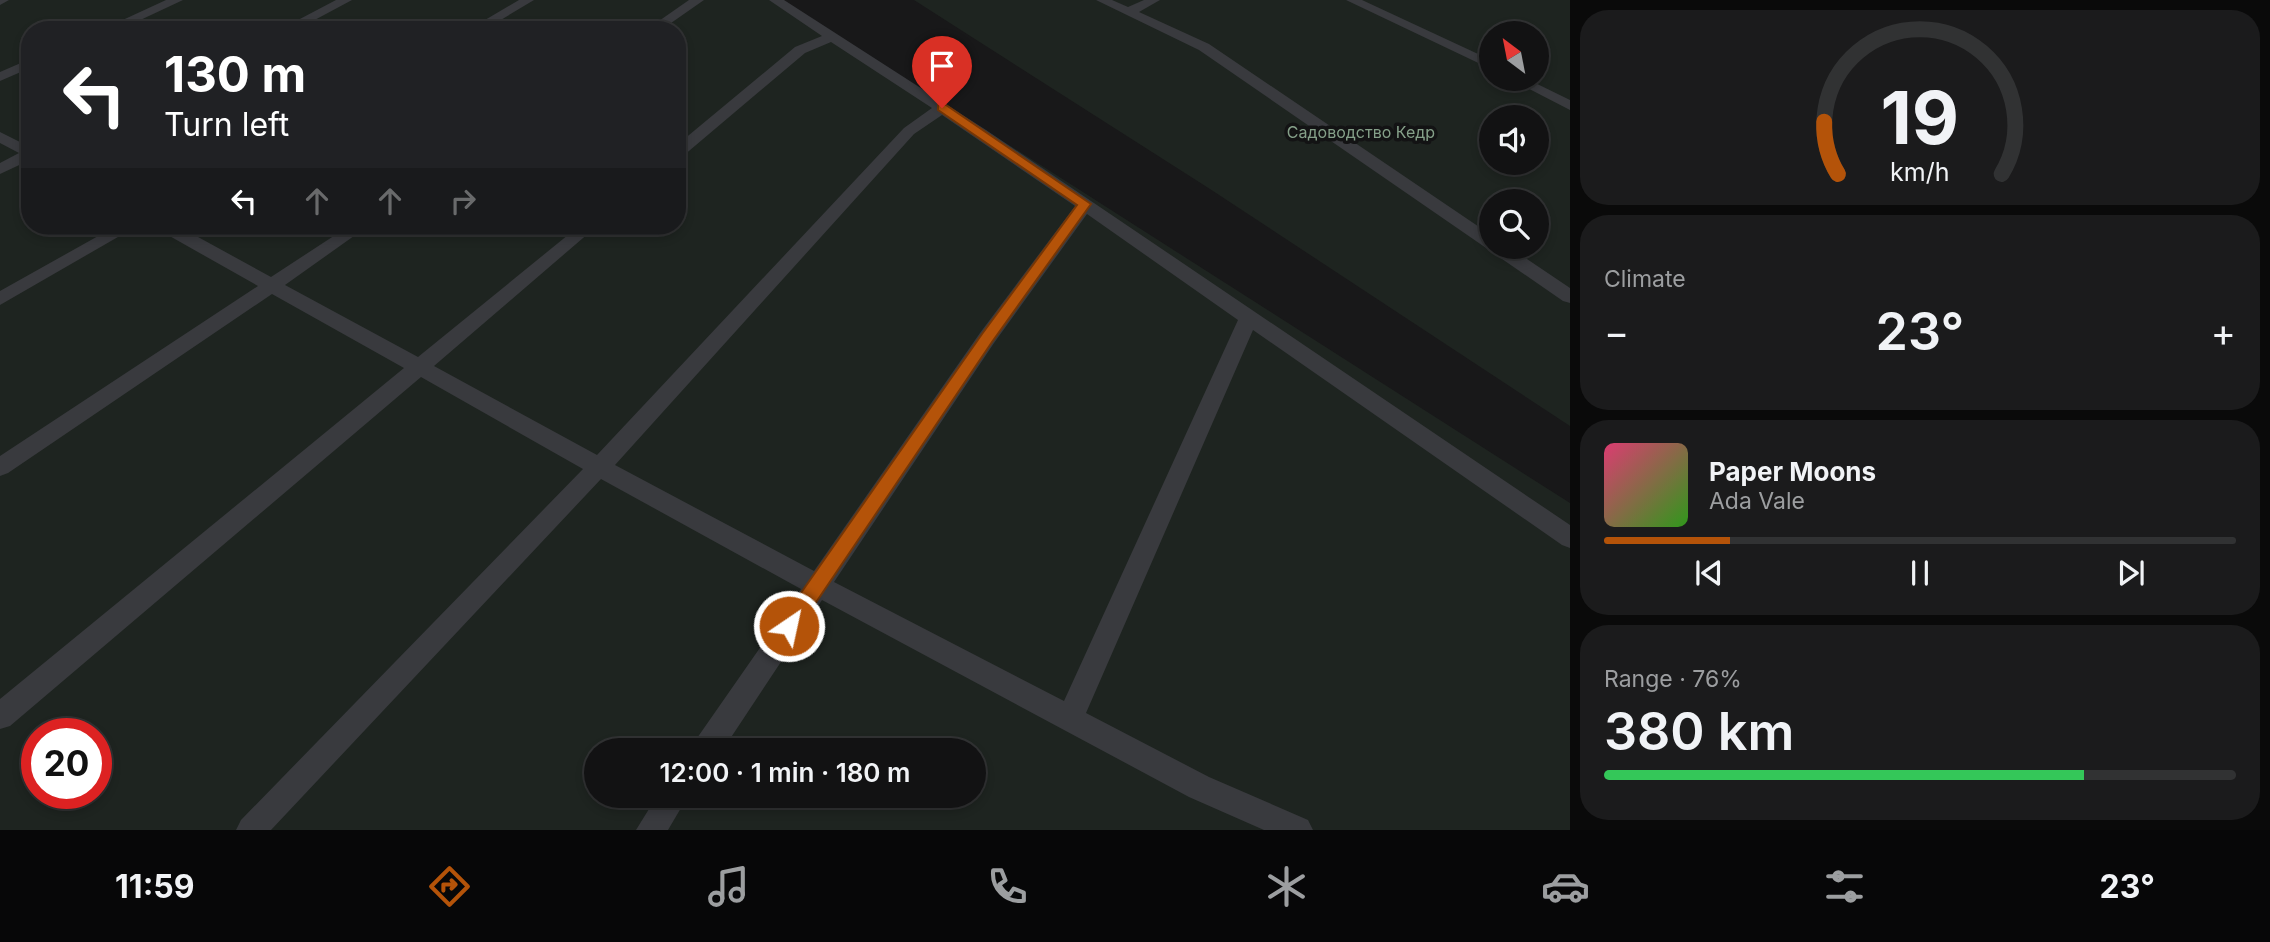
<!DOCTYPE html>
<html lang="en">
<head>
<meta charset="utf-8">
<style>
	body { margin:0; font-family:Inter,sans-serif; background:#1b1b1c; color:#f1f3f6; height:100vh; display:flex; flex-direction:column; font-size:26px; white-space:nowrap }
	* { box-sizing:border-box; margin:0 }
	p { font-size:23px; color:#9c9ea0 }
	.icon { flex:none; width:38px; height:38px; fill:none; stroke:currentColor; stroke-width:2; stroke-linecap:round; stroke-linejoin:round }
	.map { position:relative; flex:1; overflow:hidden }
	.sheet { display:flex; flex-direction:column; gap:10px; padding:10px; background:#0a0a0a; width:700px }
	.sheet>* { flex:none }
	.guide { position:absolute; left:21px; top:21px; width:665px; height:214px; border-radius:28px; box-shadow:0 4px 10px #0003,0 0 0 2px #313233; background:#202124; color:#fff; overflow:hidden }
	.needle { width:46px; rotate:328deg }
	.fabs { position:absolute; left:1479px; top:21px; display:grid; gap:14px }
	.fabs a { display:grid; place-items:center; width:70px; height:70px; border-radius:50%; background:#121213; box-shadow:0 4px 10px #0003,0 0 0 2px #313233; font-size:35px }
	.speed { position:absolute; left:21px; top:718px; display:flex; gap:14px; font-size:35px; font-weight:700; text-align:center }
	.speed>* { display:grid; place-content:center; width:91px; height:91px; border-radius:50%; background:#121213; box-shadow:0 4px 10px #0003,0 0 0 2px #313233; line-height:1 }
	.speed .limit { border:10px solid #d22; background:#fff; color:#111 }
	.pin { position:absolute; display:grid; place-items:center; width:60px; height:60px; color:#fff; margin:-72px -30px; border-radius:50% 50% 50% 0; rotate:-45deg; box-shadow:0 0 7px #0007 }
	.pin .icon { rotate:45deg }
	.me { position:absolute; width:77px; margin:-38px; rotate:34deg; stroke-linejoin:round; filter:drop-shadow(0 0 5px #0008) }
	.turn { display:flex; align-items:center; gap:24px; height:147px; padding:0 28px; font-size:32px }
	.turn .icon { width:91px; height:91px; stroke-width:2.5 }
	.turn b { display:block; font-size:49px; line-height:60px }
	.lanes { display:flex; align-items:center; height:66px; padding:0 28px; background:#0003; justify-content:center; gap:35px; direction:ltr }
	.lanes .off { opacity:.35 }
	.big { font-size:52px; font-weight:600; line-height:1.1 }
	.sheet .widget { flex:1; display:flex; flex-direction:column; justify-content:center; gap:10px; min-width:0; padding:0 24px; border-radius:28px; background:#1b1b1c }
	.sheet .dial { align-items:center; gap:0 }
	.dial svg { height:182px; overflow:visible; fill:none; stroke:#313233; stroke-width:7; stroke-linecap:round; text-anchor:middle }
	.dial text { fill:#f1f3f6; stroke:none }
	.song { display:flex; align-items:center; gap:21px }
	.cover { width:84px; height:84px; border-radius:10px; background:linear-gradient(135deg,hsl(340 70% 55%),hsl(110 70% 35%)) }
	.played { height:7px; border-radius:4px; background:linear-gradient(90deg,#b45309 20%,#313233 20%) }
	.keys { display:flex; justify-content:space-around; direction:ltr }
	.heat { display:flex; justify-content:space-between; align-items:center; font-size:38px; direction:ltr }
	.charge { height:10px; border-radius:5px; background:linear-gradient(90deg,#34c759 76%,#313233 0) }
	.trip { position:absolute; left:584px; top:738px; width:402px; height:70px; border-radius:35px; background:#121213; box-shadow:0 4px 10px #0003,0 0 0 2px #313233; font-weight:600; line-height:70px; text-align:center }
	.tabs { display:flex; height:112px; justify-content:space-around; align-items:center; background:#070708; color:#9c9ea0 }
	.tabs .icon { width:49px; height:49px }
	.tabs .on { color:#b45309 }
	.tabs b { font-size:32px; color:#f1f3f6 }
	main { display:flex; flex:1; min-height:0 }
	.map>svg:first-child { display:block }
</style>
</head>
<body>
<main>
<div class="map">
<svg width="1570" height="830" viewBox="0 0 1570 830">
	<rect width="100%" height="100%" fill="#181819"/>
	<!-- green -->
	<path fill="#1e2420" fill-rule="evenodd" d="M 0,0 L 782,0 L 1570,503 L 1570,830 L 0,830 ZM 30,30 L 677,30 L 677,226 L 30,226 ZM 37,733 L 96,733 L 96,793 L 37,793 ZM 597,751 L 975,751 L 975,796 L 597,796 Z
		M 914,0 L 1570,0 L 1570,426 L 1210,189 ZM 1491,33 L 1536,33 L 1536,79 L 1491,79 ZM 1491,117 L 1536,117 L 1536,163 L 1491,163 ZM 1491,201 L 1536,201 L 1536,247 L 1491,247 Z"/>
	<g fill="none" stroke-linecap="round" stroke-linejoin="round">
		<!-- lane -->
		<path fill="#393a3e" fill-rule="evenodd" d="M 0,0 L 9,0 L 0,5 Z
			M 166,0 L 183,0 L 119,30 L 101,30 Z
			M 336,0 L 352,0 L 296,30 L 279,30 Z
			M 519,0 L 534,0 L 484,30 L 468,30 Z
			M 689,0 L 704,0 L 661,30 L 646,30 Z
			M 769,0 L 784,0 L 986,130 L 1570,525 L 1570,548 L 1562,545 L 1253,330 L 1086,713 L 1209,777 L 1308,820 L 1313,830 L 1264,830 L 1189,797 L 822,600 L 722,751 L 691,751 L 695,741 L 801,589 L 601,479 L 271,830 L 236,830 L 241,820 L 583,469 L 421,377 L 10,726 L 0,729 L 0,699 L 404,368 L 272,294 L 8,473 L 0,476 L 0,456 L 258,286 L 159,230 L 157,226 L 178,226 L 271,277 L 349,226 L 368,226 L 285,285 L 418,357 L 579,226 L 597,226 L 434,366 L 597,455 L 904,128 L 932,108 L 831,42 L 805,53 L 683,156 L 677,158 L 677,145 L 795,47 L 822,36 ZM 942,115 L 1075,206 L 980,333 L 814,571 L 615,465 L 914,134 ZM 1087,214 L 1238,320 L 1064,701 L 834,582 L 994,343 Z
			M 1096,0 L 1112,0 L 1128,7 L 1144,0 L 1160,0 L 1139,12 L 1209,44 L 1491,235 L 1491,247 L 1509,247 L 1570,288 L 1570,303 L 1563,301 L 1199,50 Z
			M 1346,0 L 1362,0 L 1491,60 L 1491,69 Z
			M 30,59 L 30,68 L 0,81 L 0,72 Z
			M 1510,79 L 1527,79 L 1570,100 L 1570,110 Z
			M 0,132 L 30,147 L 30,160 L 0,174 L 0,163 L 19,153 L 0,143 Z
			M 116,226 L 137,226 L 0,305 L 0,291 Z
			M 657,796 L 688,796 L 668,830 L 636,830 Z"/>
	</g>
	<!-- route -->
	<path fill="#b45309" stroke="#753606" stroke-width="2" d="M 938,105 L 946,105 L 1091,204 L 992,342 L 796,632 L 789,635 L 782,632 L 779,626 L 782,620 L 982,334 L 1077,205 L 938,110 Z"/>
	<g text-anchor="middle" stroke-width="7" stroke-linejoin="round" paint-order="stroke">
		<!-- far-park labels -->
		<g font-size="16" fill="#85a089" stroke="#131314">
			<text x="1361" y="138">Садоводство Кедр</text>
		</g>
	</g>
</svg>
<div class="fabs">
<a><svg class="needle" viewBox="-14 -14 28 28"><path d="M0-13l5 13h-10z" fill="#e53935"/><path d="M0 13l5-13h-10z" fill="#9c9ea0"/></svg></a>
<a><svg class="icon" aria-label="sound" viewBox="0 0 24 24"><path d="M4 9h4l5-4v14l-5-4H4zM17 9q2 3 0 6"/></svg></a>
<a><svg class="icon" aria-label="search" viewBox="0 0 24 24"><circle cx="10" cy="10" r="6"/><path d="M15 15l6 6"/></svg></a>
</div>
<div class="speed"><div class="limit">20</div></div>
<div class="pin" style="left:942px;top:108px;background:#d93025"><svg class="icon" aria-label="arrive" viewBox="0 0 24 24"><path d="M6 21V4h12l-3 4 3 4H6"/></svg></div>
<svg class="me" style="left:789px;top:626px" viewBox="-20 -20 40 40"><circle r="17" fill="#b45309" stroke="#fff" stroke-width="3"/><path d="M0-11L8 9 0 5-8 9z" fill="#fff"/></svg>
<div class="trip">12:00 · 1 min · 180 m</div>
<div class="guide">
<div class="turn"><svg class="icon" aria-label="left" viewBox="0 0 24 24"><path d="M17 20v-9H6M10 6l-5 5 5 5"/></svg><div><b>130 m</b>Turn left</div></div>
<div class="lanes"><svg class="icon" aria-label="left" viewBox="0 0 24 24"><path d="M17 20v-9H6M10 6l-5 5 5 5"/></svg><svg class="icon off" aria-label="ahead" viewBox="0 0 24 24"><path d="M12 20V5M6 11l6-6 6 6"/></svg><svg class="icon off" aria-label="ahead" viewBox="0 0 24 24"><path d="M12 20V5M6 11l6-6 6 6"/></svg><svg class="icon off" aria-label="right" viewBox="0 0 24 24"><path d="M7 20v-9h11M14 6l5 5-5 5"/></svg></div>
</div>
</div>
<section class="sheet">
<div class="widget dial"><svg viewBox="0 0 100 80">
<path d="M14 69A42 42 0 1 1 86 69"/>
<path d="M14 69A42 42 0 0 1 8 46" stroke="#b45309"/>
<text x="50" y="56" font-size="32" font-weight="700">19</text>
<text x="50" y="72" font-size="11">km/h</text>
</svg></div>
<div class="widget"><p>Climate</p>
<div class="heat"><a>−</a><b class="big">23°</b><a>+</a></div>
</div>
<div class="widget">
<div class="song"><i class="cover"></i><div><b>Paper Moons</b><p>Ada Vale</p></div></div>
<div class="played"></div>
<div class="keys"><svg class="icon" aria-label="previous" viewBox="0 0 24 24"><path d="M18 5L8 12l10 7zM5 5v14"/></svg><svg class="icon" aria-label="pause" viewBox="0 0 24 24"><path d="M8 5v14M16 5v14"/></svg><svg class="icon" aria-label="next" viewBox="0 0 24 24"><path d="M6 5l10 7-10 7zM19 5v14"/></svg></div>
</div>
<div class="widget"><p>Range · 76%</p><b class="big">380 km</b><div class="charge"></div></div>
</section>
</main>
<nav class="tabs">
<b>11:59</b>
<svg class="icon on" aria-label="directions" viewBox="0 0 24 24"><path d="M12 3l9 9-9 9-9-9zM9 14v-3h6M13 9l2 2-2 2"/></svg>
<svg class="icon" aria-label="music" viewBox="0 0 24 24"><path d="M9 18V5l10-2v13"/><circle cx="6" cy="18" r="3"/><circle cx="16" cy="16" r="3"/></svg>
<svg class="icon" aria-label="phone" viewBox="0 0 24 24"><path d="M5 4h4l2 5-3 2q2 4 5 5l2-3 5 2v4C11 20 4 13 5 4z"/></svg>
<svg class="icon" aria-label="climate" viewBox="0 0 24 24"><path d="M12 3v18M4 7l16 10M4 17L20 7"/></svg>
<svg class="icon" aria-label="car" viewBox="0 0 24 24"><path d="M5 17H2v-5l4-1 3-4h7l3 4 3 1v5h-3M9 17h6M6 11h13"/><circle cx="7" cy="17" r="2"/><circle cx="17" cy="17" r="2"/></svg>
<svg class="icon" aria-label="filters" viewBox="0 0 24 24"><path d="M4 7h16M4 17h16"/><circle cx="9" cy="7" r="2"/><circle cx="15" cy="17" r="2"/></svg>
<b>23°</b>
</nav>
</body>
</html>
